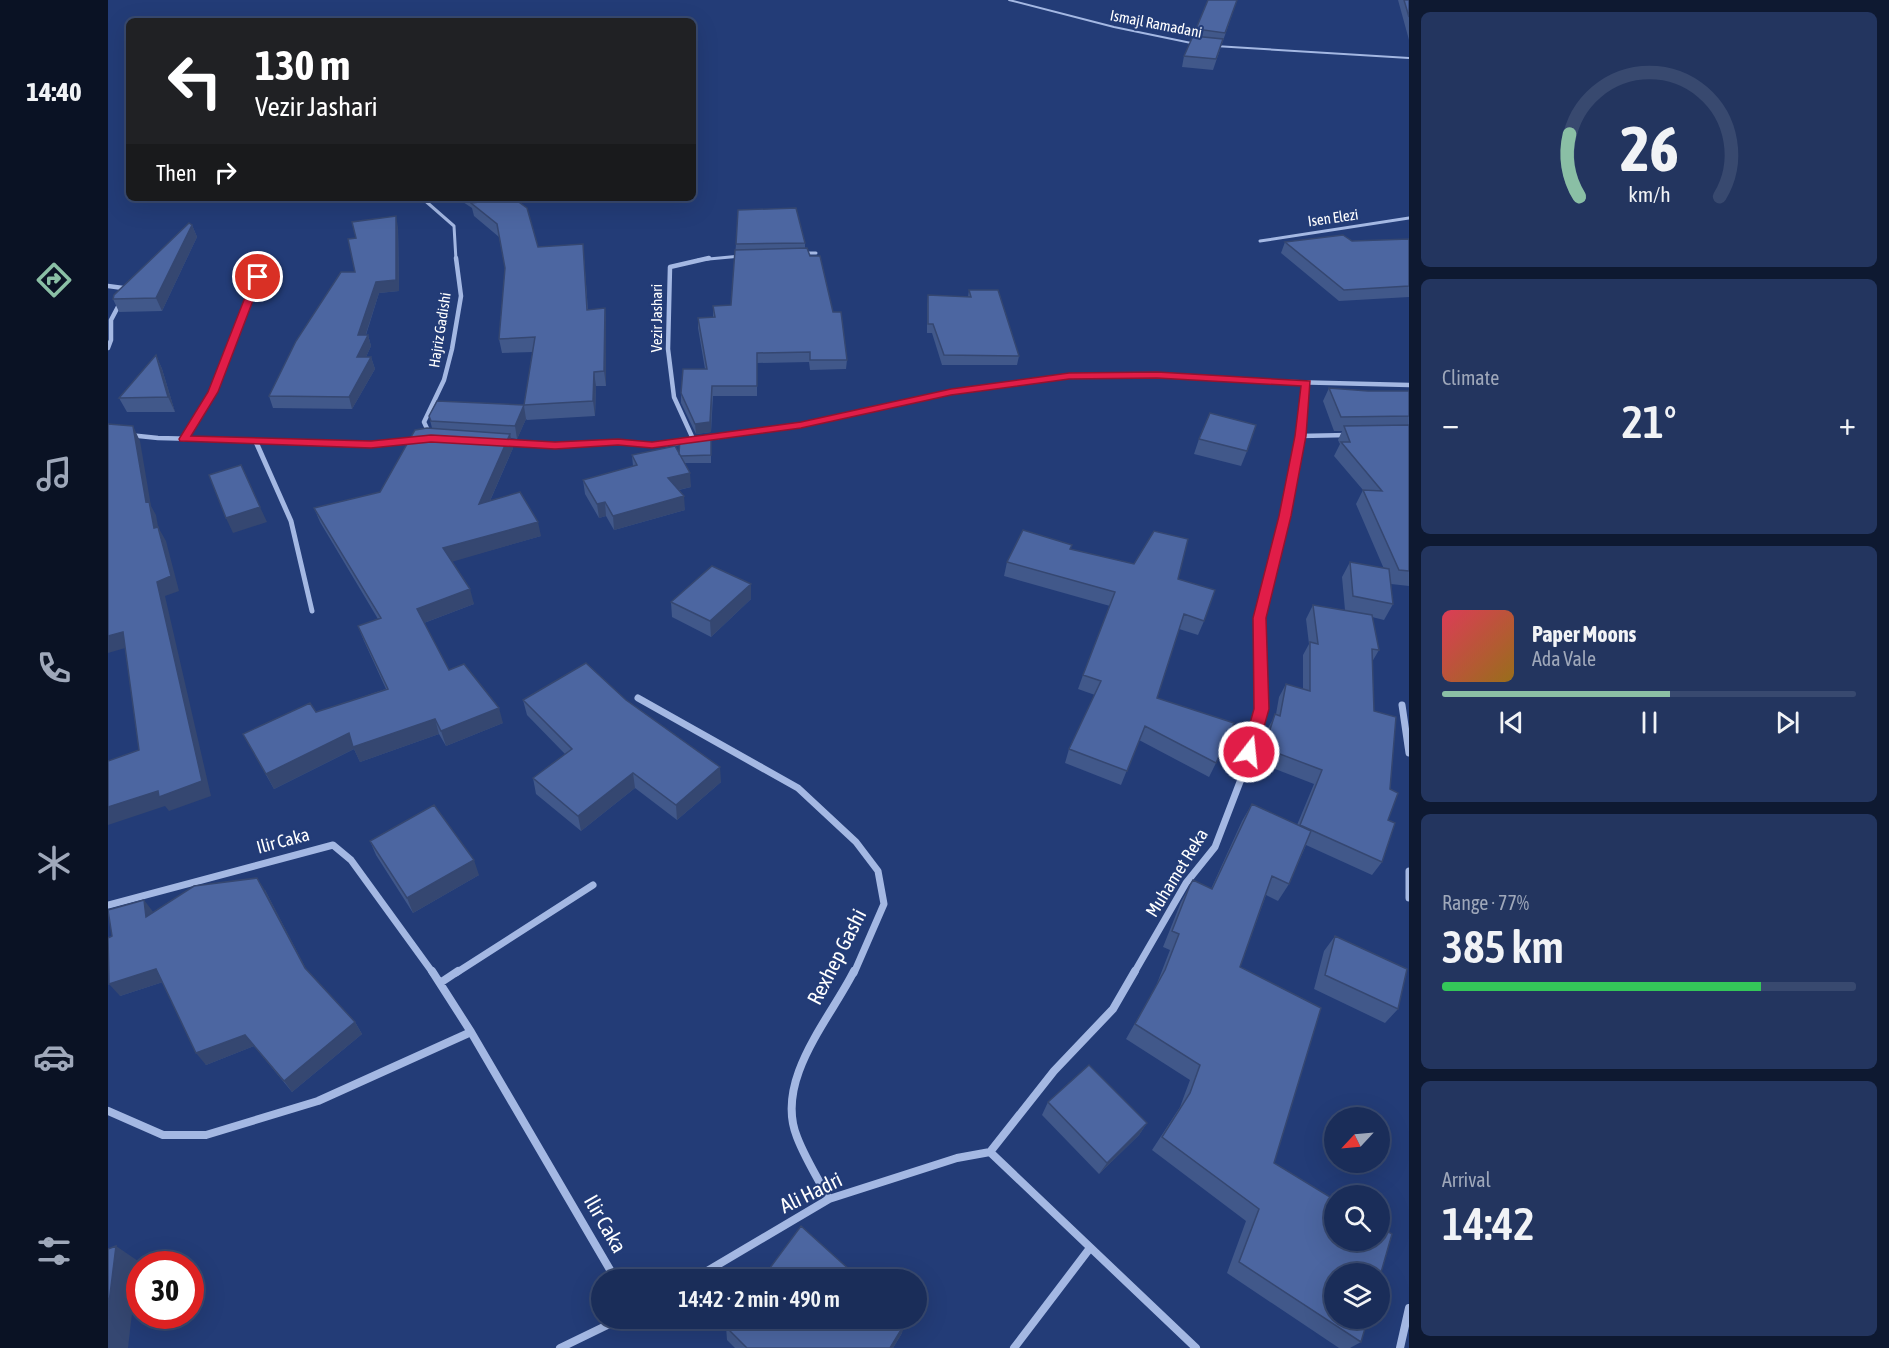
<!DOCTYPE html>
<html lang="en">
<head>
<meta charset="utf-8">
<style>
	body { margin:0; font-family:"Asap Condensed",sans-serif; background:#23355f; color:#f1f3f6; height:100vh; display:flex; flex-direction:column; font-size:22px; white-space:nowrap }
	* { box-sizing:border-box; margin:0 }
	p { font-size:20px; color:#9fa8ba }
	.icon { flex:none; width:33px; height:33px; fill:none; stroke:currentColor; stroke-width:2; stroke-linecap:round; stroke-linejoin:round }
	.map { position:relative; flex:1; overflow:hidden }
	.details { display:flex; flex-direction:column; gap:12px; padding:12px; background:#0e1931; width:480px }
	.details>* { flex:none }
	.guide { position:absolute; left:18px; top:18px; width:570px; height:183px; border-radius:9px; box-shadow:0 6px 24px #0002,0 0 0 2px #38496f; background:#202124; color:#fff; overflow:hidden }
	.needle { width:39px; rotate:244deg }
	.fabs { position:absolute; left:1216px; top:1107px; display:grid; gap:12px }
	.fabs a { display:grid; place-items:center; width:66px; height:66px; border-radius:50%; background:#1a2d59; box-shadow:0 6px 24px #0002,0 0 0 2px #38496f; font-size:30px }
	.speed { position:absolute; left:18px; top:1251px; display:flex; gap:12px; font-size:30px; font-weight:700; text-align:center }
	.speed>* { display:grid; place-content:center; width:78px; height:78px; border-radius:50%; background:#1a2d59; box-shadow:0 6px 24px #0002,0 0 0 2px #38496f; line-height:1 }
	.speed .limit { border:9px solid #d22; background:#fff; color:#111 }
	.pin { position:absolute; display:grid; place-items:center; width:51px; height:51px; color:#fff; margin:-26px; border:3px solid #fff; border-radius:50%; box-shadow:0 2px 6px #0007 }
	.me { position:absolute; width:66px; margin:-33px; rotate:16deg; stroke-linejoin:round; filter:drop-shadow(0 0 4px #0008) }
	.turn { display:flex; align-items:center; gap:21px; height:126px; padding:0 30px; font-size:27px }
	.turn .icon { width:78px; height:78px; stroke-width:2.5 }
	.turn b { display:block; font-size:42px; line-height:51px }
	.then { display:flex; align-items:center; height:57px; padding:0 30px; background:#0003; gap:12px; font-size:22px }
	.big { font-size:45px; font-weight:600; line-height:1.1 }
	.details .tile { flex:1; display:flex; flex-direction:column; justify-content:center; gap:9px; min-width:0; padding:0 21px; border-radius:9px; background:#23355f }
	.details .dial { align-items:center; gap:0 }
	.dial svg { height:156px; overflow:visible; fill:none; stroke:#38496f; stroke-width:7; stroke-linecap:round; text-anchor:middle }
	.dial text { fill:#f1f3f6; stroke:none }
	.song { display:flex; align-items:center; gap:18px }
	.cover { width:72px; height:72px; border-radius:9px; background:linear-gradient(135deg,hsl(350 70% 55%),hsl(40 70% 35%)) }
	.played { height:6px; border-radius:3px; background:linear-gradient(90deg,#8abfa5 55%,#38496f 55%) }
	.keys { display:flex; justify-content:space-around; direction:ltr }
	.heat { display:flex; justify-content:space-between; align-items:center; font-size:33px; direction:ltr }
	.charge { height:9px; border-radius:4px; background:linear-gradient(90deg,#34c759 77%,#38496f 0) }
	.trip { position:absolute; left:483px; top:1269px; width:336px; height:60px; border-radius:30px; background:#1a2d59; box-shadow:0 6px 24px #0002,0 0 0 2px #38496f; font-weight:600; line-height:60px; text-align:center }
	main { display:flex; flex:1; min-height:0 }
	.menu { display:flex; flex-direction:column; width:108px; justify-content:space-around; align-items:center; background:#0a1224; color:#9fa8ba }
	.menu .icon { width:42px; height:42px }
	.menu .current { color:#8abfa5 }
	.menu b { font-size:27px; color:#f1f3f6 }
	.map>svg:first-child { display:block }
</style>
</head>
<body>
<main>
<nav class="menu">
<b>14:40</b>
<svg class="icon current" aria-label="directions" viewBox="0 0 24 24"><path d="M12 3l9 9-9 9-9-9zM9 14v-3h6M13 9l2 2-2 2"/></svg>
<svg class="icon" aria-label="music" viewBox="0 0 24 24"><path d="M9 18V5l10-2v13"/><circle cx="6" cy="18" r="3"/><circle cx="16" cy="16" r="3"/></svg>
<svg class="icon" aria-label="phone" viewBox="0 0 24 24"><path d="M5 4h4l2 5-3 2q2 4 5 5l2-3 5 2v4C11 20 4 13 5 4z"/></svg>
<svg class="icon" aria-label="climate" viewBox="0 0 24 24"><path d="M12 3v18M4 7l16 10M4 17L20 7"/></svg>
<svg class="icon" aria-label="car" viewBox="0 0 24 24"><path d="M5 17H2v-5l4-1 3-4h7l3 4 3 1v5h-3M9 17h6M6 11h13"/><circle cx="7" cy="17" r="2"/><circle cx="17" cy="17" r="2"/></svg>
<svg class="icon" aria-label="filters" viewBox="0 0 24 24"><path d="M4 7h16M4 17h16"/><circle cx="9" cy="7" r="2"/><circle cx="15" cy="17" r="2"/></svg>
</nav>
<div class="map">
<svg width="1301" height="1348" viewBox="0 0 1301 1348">
	<rect width="100%" height="100%" fill="#233c77"/>
	<g fill="none" stroke-linecap="round" stroke-linejoin="round">
		<!-- minor-far5 -->
		<path stroke="#a4b8e3" stroke-width="2" d="M 901,0 L 1006,27 L 1088,44
			M 1107,46 L 1301,58"/>
		<!-- minor-far4 -->
		<path stroke="#a4b8e3" stroke-width="3" d="M 314,198 L 346,226 L 348,260
			M 1152,241 L 1301,218
			M 695,253 L 708,253
			M 590,260 L 633,256"/>
		<!-- minor-far3 -->
		<path stroke="#a4b8e3" stroke-width="4.5" d="M 0,286 L 15,288 L 14,293
			M 0,348 L 3,340 L 3,320 L 12,303
			M 21,435 L 50,438 L 240,443
			M 322,435 L 316,422 L 336,380 L 344,349 L 353,296 L 348,258
			M 1192,436 L 1240,435
			M 76,439 L 105,392 L 149,277
			M 596,439 L 693,425 L 843,392 L 961,376 L 1049,375 L 1147,381 L 1301,385
			M 586,441 L 566,397 L 560,349 L 562,267 L 601,258
			M 396,442 L 413,443
			M 269,443 L 308,439
			M 489,443 L 525,443
			M 562,443 L 577,442
			M 1191,443 L 1199,383"/>
		<!-- minor-far2 -->
		<path stroke="#a4b8e3" stroke-width="5" d="M 148,442 L 183,521 L 204,611
			M 187,442 L 263,444 L 282,442
			M 396,442 L 447,446 L 510,442 L 544,445 L 577,442
			M 1152,677 L 1151,617 L 1177,516 L 1191,442"/>
		<!-- minor-far1 -->
		<path stroke="#a4b8e3" stroke-width="7" d="M 530,698 L 690,788 L 748,842 L 770,871 L 776,904 L 746,973
			M 1294,705 L 1301,753
			M 1301,871 L 1301,898
			M 0,905 L 225,845 L 243,860 L 325,973
			M 348,973 L 485,885
			M 1026,973 L 1078,883 L 1107,847 L 1135,774 L 1153,709 L 1152,675"/>
		<!-- minor -->
		<path stroke="#a4b8e3" stroke-width="8" d="M 324,971 L 363,1032 L 508,1280
			M 332,983 L 350,971
			M 0,1111 L 55,1135 L 98,1135 L 210,1101 L 363,1032
			M 882,1152 L 946,1071 L 1005,1009 L 1027,971
			M 882,1152 L 1088,1348
			M 721,1199 C 710,1179 697,1158 689,1137 C 666,1080 722,1019 746,971
			M 584,1280 L 721,1199 L 849,1158 L 882,1152
			M 452,1348 L 514,1318
			M 906,1348 L 982,1248
			M 1292,1348 L 1301,1308"/>
	</g>
	<!-- wall -->
	<path fill="#41588a" d="M 1100,0 L 1129,0 L 1105,70 L 1074,67 L 1076,56 L 1086,36 L 1088,29 Z
		M 1290,0 L 1301,0 L 1301,40 Z
		M 349,198 L 405,198 L 430,247 L 476,258 L 480,310 L 497,308 L 498,323 L 498,386 L 488,386 L 487,416 L 419,420 L 418,419 L 409,439 L 403,438 L 405,448 L 382,501 L 433,536 L 344,561 L 366,604 L 316,623 L 341,670 L 395,723 L 338,746 L 331,734 L 252,762 L 246,749 L 166,789 L 135,734 L 208,712 L 278,689 L 256,641 L 250,626 L 270,619 L 212,522 L 206,508 L 272,492 L 324,428 L 321,416 L 416,405 L 425,352 L 394,353 L 391,339 L 397,268 L 391,237 L 366,216 L 364,208 Z
		M 84,225 L 89,237 L 54,311 L 11,312 L 5,299 Z
		M 290,227 L 291,291 L 271,293 L 258,335 L 260,335 L 263,346 L 258,357 L 263,357 L 267,369 L 244,409 L 165,408 L 161,396 L 247,272 L 248,238 Z
		M 1301,239 L 1301,297 L 1231,301 L 1173,253 L 1177,242 L 1244,241 Z
		M 697,243 L 697,248 L 725,312 L 739,360 L 738,369 L 702,370 L 701,362 L 649,363 L 649,396 L 605,396 L 603,432 L 588,434 L 573,403 L 573,393 L 597,369 L 590,328 L 590,318 L 605,317 L 605,306 L 623,305 L 628,244 Z
		M 861,290 L 911,356 L 909,365 L 834,365 L 824,333 L 819,333 L 819,304 L 820,295 L 860,297 Z
		M 48,355 L 54,369 L 67,412 L 19,412 L 11,398 Z
		M 1221,388 L 1260,391 L 1301,391 L 1301,586 L 1283,584 L 1285,604 L 1276,620 L 1264,617 L 1271,650 L 1264,662 L 1266,711 L 1282,789 L 1280,820 L 1274,862 L 1264,875 L 1198,845 L 1181,884 L 1170,901 L 1158,895 L 1132,967 L 1166,1163 L 1253,1342 L 1242,1348 L 1231,1348 L 1119,1273 L 1138,1221 L 1044,1150 L 1072,1107 L 1082,1080 L 1018,1039 L 1048,986 L 1062,950 L 1055,947 L 1073,902 L 1085,880 L 1103,889 L 1134,821 L 1144,804 L 1189,825 L 1206,784 L 1149,762 L 1160,728 L 1168,714 L 1171,697 L 1178,684 L 1195,689 L 1195,655 L 1201,644 L 1198,619 L 1205,605 L 1237,610 L 1234,577 L 1242,562 L 1276,569 L 1248,504 L 1255,490 L 1226,456 L 1232,444 L 1230,440 L 1234,431 L 1226,431 L 1215,401 Z
		M 603,434 L 603,463 L 577,463 L 583,487 L 571,490 L 577,510 L 506,530 L 498,516 L 491,518 L 477,494 L 475,480 L 525,466 L 524,455 L 571,454 L 586,438 Z
		M 1091,439 L 1139,451 L 1133,466 L 1086,454 Z
		M 963,549 L 1070,579 L 1096,621 L 1090,635 L 1071,629 L 1049,698 L 1108,763 L 1101,777 L 1031,740 L 1013,785 L 957,763 L 961,749 L 987,695 L 970,689 L 975,675 L 1002,606 L 896,576 L 899,562 Z
		M 643,584 L 643,599 L 603,637 L 564,617 L 563,602 Z
		M 415,700 L 518,700 L 613,782 L 569,820 L 527,788 L 473,831 L 428,794 L 425,778 L 457,754 L 419,715 Z
		M 262,841 L 371,875 L 305,913 L 268,855 Z
		M 157,890 L 199,971 L 247,1022 L 254,1034 L 184,1092 L 146,1046 L 98,1065 L 55,982 L 12,996 L 4,936 L 45,912 Z
		M 1227,936 L 1290,1009 L 1277,1023 L 1206,989 L 1216,951 Z
		M 940,1102 L 1039,1123 L 1031,1135 L 991,1174 L 934,1115 Z
		M 618,1327 L 794,1333 L 785,1348 L 627,1348 L 619,1340 Z"/>
	<!-- shaded-wall -->
	<path fill="#354771" d="M 288,216 L 290,227 L 291,291 L 271,293 L 254,346 L 250,335 Z
		M 84,225 L 89,237 L 54,311 L 48,298 Z
		M 497,308 L 498,323 L 498,386 L 496,371 Z
		M 260,335 L 263,346 L 253,368 L 249,357 Z
		M 48,355 L 54,369 L 67,412 L 60,397 Z
		M 263,357 L 267,369 L 244,409 L 241,397 Z
		M 486,372 L 488,386 L 487,416 L 485,401 Z
		M 604,386 L 603,432 L 588,434 L 587,424 Z
		M 416,406 L 418,419 L 409,439 L 407,426 Z
		M 25,426 L 32,441 L 43,506 L 48,515 L 53,543 L 46,528 L 38,502 Z
		M 402,434 L 405,448 L 374,519 L 371,504 Z
		M 582,473 L 583,487 L 561,492 L 560,478 Z
		M 576,496 L 577,510 L 506,530 L 505,516 Z
		M 497,502 L 498,516 L 491,518 L 489,504 Z
		M 152,507 L 159,522 L 125,533 L 118,518 Z
		M 430,522 L 433,536 L 340,563 L 335,548 Z
		M 50,527 L 58,541 L 71,591 L 57,596 L 103,796 L 61,811 L 57,806 L 0,825 L 0,807 L 50,791 L 49,582 Z
		M 643,584 L 643,599 L 603,637 L 602,621 Z
		M 362,589 L 366,604 L 313,624 L 309,609 Z
		M 15,632 L 24,646 L 0,653 L 0,636 Z
		M 391,708 L 395,723 L 338,746 L 333,731 Z
		M 327,719 L 331,734 L 252,762 L 246,749 L 166,789 L 158,774 L 241,733 Z
		M 612,767 L 613,782 L 569,820 L 568,805 Z
		M 525,773 L 527,788 L 473,831 L 470,816 Z
		M 366,860 L 371,875 L 305,913 L 299,898 Z
		M 149,878 L 157,890 L 204,980 L 197,968 Z
		M 36,900 L 46,913 L 38,917 Z
		M 48,969 L 58,981 L 12,996 L 1,984 Z
		M 247,1022 L 254,1034 L 184,1092 L 176,1081 Z
		M 137,1035 L 146,1046 L 98,1065 L 88,1053 Z
		M 1039,1123 L 1031,1135 L 991,1174 L 999,1163 Z
		M 8,1246 L 30,1261 L 20,1348 L 0,1348 L 0,1311 Z
		M 799,1320 L 794,1333 L 785,1348 L 782,1348 Z"/>
	<!-- building -->
	<path fill="#4c66a1" stroke="#354771" stroke-width="1.5" d="M 1100,0 L 1129,0 L 1117,33 L 1088,29 Z
		M 1296,0 L 1301,0 L 1301,17 Z
		M 1085,36 L 1115,39 L 1108,59 L 1076,56 Z
		M 366,198 L 405,198 L 419,208 L 430,247 L 475,244 L 479,310 L 497,308 L 496,371 L 486,372 L 485,401 L 416,405 L 427,337 L 391,339 L 397,268 L 389,224 L 363,203 L 372,202 Z
		M 688,208 L 697,243 L 628,244 L 630,210 Z
		M 288,216 L 288,280 L 268,282 L 250,335 L 260,335 L 249,357 L 263,357 L 241,397 L 161,396 L 188,341 L 233,272 L 247,272 L 240,239 L 248,238 L 244,222 Z
		M 81,223 L 84,225 L 48,298 L 5,299 L 6,295 Z
		M 1235,235 L 1244,241 L 1301,239 L 1301,286 L 1236,290 L 1177,242 Z
		M 699,248 L 702,256 L 712,256 L 725,312 L 733,312 L 739,360 L 702,360 L 702,352 L 649,353 L 649,386 L 604,386 L 602,422 L 587,424 L 573,393 L 575,369 L 599,369 L 590,318 L 607,317 L 605,306 L 623,305 L 627,250 Z
		M 861,290 L 890,290 L 911,356 L 836,355 L 825,324 L 820,324 L 820,295 L 863,297 Z
		M 48,355 L 60,397 L 11,398 Z
		M 1221,388 L 1260,391 L 1301,391 L 1301,416 L 1233,417 Z
		M 329,401 L 416,405 L 407,426 L 323,421 L 321,416 Z
		M 1102,413 L 1148,425 L 1139,451 L 1091,439 Z
		M 0,424 L 25,426 L 38,502 L 41,501 L 46,528 L 50,527 L 63,576 L 49,582 L 94,781 L 51,797 L 50,791 L 0,807 L 0,761 L 31,750 L 15,632 L 0,636 Z
		M 1301,425 L 1301,571 L 1291,570 L 1255,490 L 1274,491 L 1233,442 L 1242,442 L 1236,426 Z
		M 319,428 L 402,434 L 371,504 L 412,492 L 430,522 L 335,548 L 362,589 L 309,609 L 341,670 L 356,664 L 391,708 L 333,731 L 327,719 L 245,747 L 241,733 L 158,774 L 135,734 L 202,703 L 208,712 L 280,689 L 250,626 L 273,618 L 206,508 L 272,492 L 307,430 Z
		M 603,434 L 603,455 L 573,456 L 571,454 L 572,438 L 586,438 Z
		M 567,446 L 582,473 L 560,478 L 576,496 L 505,516 L 497,502 L 489,504 L 475,480 L 529,465 L 524,455 Z
		M 133,465 L 152,507 L 118,518 L 101,475 Z
		M 915,530 L 964,545 L 962,549 L 1026,564 L 1046,531 L 1080,539 L 1070,579 L 1107,590 L 1096,621 L 1076,614 L 1049,698 L 1126,723 L 1108,763 L 1037,726 L 1019,771 L 961,749 L 993,681 L 975,675 L 1007,592 L 899,562 Z
		M 1242,562 L 1281,569 L 1285,604 L 1245,596 Z
		M 604,566 L 643,584 L 602,621 L 563,602 Z
		M 1205,605 L 1264,615 L 1271,650 L 1264,649 L 1266,711 L 1288,717 L 1282,789 L 1290,793 L 1280,820 L 1287,823 L 1274,862 L 1192,825 L 1214,770 L 1156,748 L 1167,714 L 1172,716 L 1178,684 L 1202,691 L 1202,642 L 1210,644 Z
		M 478,663 L 518,700 L 612,767 L 568,805 L 525,773 L 470,816 L 425,778 L 464,749 L 415,700 Z
		M 1144,804 L 1203,831 L 1181,884 L 1164,876 L 1132,967 L 1213,1008 L 1166,1163 L 1227,1200 L 1227,1240 L 1272,1240 L 1272,1227 L 1284,1234 L 1272,1276 L 1272,1274 L 1227,1274 L 1227,1318 L 1260,1318 L 1253,1342 L 1131,1262 L 1151,1209 L 1054,1137 L 1082,1093 L 1092,1065 L 1027,1024 L 1057,970 L 1071,934 L 1064,931 L 1082,885 L 1085,880 L 1104,889 Z
		M 326,805 L 366,860 L 299,898 L 262,841 Z
		M 149,878 L 197,968 L 247,1022 L 176,1081 L 137,1035 L 88,1053 L 48,969 L 1,984 L 0,938 L 4,936 L 0,910 L 36,900 L 38,917 L 86,886 Z
		M 1227,936 L 1299,969 L 1290,1009 L 1217,975 Z
		M 981,1065 L 1039,1123 L 999,1163 L 940,1102 Z
		M 693,1226 L 753,1280 L 653,1280 Z
		M 8,1246 L 0,1311 L 0,1249 Z
		M 624,1318 L 798,1318 L 799,1320 L 782,1348 L 639,1348 L 618,1327 Z"/>
	<!-- route -->
	<path fill="#e11d48" stroke="#92132f" stroke-width="1.5" d="M 150,275 L 154,277 L 110,392 L 83,436 L 263,441 L 323,435 L 447,442 L 510,439 L 544,442 L 693,422 L 843,389 L 961,373 L 1049,372 L 1202,381 L 1198,436 L 1183,516 L 1158,618 L 1161,709 L 1149,752 L 1146,756 L 1136,756 L 1134,752 L 1146,709 L 1145,618 L 1171,516 L 1187,436 L 1193,386 L 1049,378 L 961,379 L 843,395 L 693,428 L 544,448 L 510,445 L 447,449 L 323,442 L 263,448 L 72,441 L 71,439 L 100,392 L 145,277 Z"/>
	<g text-anchor="middle" stroke-width="4.5" stroke-linejoin="round" paint-order="stroke">
		<!-- far-street labels -->
		<g font-size="15" fill="#fff" stroke="#233c77">
			<text transform="translate(1048 24) rotate(11)" y="5">Ismajl Ramadani</text>
			<text transform="translate(1225 218) rotate(-8)" y="5">Isen Elezi</text>
			<text transform="translate(549 318) rotate(-90)" y="5">Vezir Jashari</text>
			<text transform="translate(332 330) rotate(-81)" y="5">Hajriz Gadishi</text>
		</g>
		<!-- street labels -->
		<g font-size="18" fill="#fff" stroke="#233c77">
			<text transform="translate(175 841) rotate(-15)" y="6">Ilir Caka</text>
			<text transform="translate(1069 873) rotate(-58)" y="6">Muhamet Reka</text>
		</g>
		<!-- near-street labels -->
		<g font-size="21" fill="#fff" stroke="#233c77">
			<text transform="translate(729 957) rotate(-63)" y="7">Rexhep Gashi</text>
			<text transform="translate(703 1193) rotate(-26)" y="7">Ali Hadri</text>
			<text transform="translate(497 1224) rotate(60)" y="7">Ilir Caka</text>
		</g>
	</g>
</svg>
<div class="fabs">
<a><svg class="needle" viewBox="-14 -14 28 28"><path d="M0-13l5 13h-10z" fill="#e53935"/><path d="M0 13l5-13h-10z" fill="#9fa8ba"/></svg></a>
<a><svg class="icon" aria-label="search" viewBox="0 0 24 24"><circle cx="10" cy="10" r="6"/><path d="M15 15l6 6"/></svg></a>
<a><svg class="icon" aria-label="layers" viewBox="0 0 24 24"><path d="M12 4l9 5-9 5-9-5zM3 14l9 5 9-5"/></svg></a>
</div>
<div class="speed"><div class="limit">30</div></div>
<div class="pin" style="left:150px;top:277px;background:#d93025"><svg class="icon" aria-label="arrive" viewBox="0 0 24 24"><path d="M6 21V4h12l-3 4 3 4H6"/></svg></div>
<svg class="me" style="left:1141px;top:752px" viewBox="-20 -20 40 40"><circle r="17" fill="#e11d48" stroke="#fff" stroke-width="3"/><path d="M0-11L8 9 0 5-8 9z" fill="#fff"/></svg>
<div class="trip">14:42 · 2 min · 490 m</div>
<div class="guide">
<div class="turn"><svg class="icon" aria-label="left" viewBox="0 0 24 24"><path d="M17 20v-9H6M10 6l-5 5 5 5"/></svg><div><b>130 m</b>Vezir Jashari</div></div>
<div class="then">Then<svg class="icon" aria-label="right" viewBox="0 0 24 24"><path d="M7 20v-9h11M14 6l5 5-5 5"/></svg></div>
</div>
</div>
<section class="details">
<div class="tile dial"><svg viewBox="0 0 100 80">
<path d="M14 69A42 42 0 1 1 86 69"/>
<path d="M14 69A42 42 0 0 1 9 37" stroke="#8abfa5"/>
<text x="50" y="56" font-size="32" font-weight="700">26</text>
<text x="50" y="72" font-size="11">km/h</text>
</svg></div>
<div class="tile"><p>Climate</p>
<div class="heat"><a>−</a><b class="big">21°</b><a>+</a></div>
</div>
<div class="tile">
<div class="song"><i class="cover"></i><div><b>Paper Moons</b><p>Ada Vale</p></div></div>
<div class="played"></div>
<div class="keys"><svg class="icon" aria-label="previous" viewBox="0 0 24 24"><path d="M18 5L8 12l10 7zM5 5v14"/></svg><svg class="icon" aria-label="pause" viewBox="0 0 24 24"><path d="M8 5v14M16 5v14"/></svg><svg class="icon" aria-label="next" viewBox="0 0 24 24"><path d="M6 5l10 7-10 7zM19 5v14"/></svg></div>
</div>
<div class="tile"><p>Range · 77%</p><b class="big">385 km</b><div class="charge"></div></div>
<div class="tile"><p>Arrival</p><b class="big">14:42</b></div>
</section>
</main>
</body>
</html>
